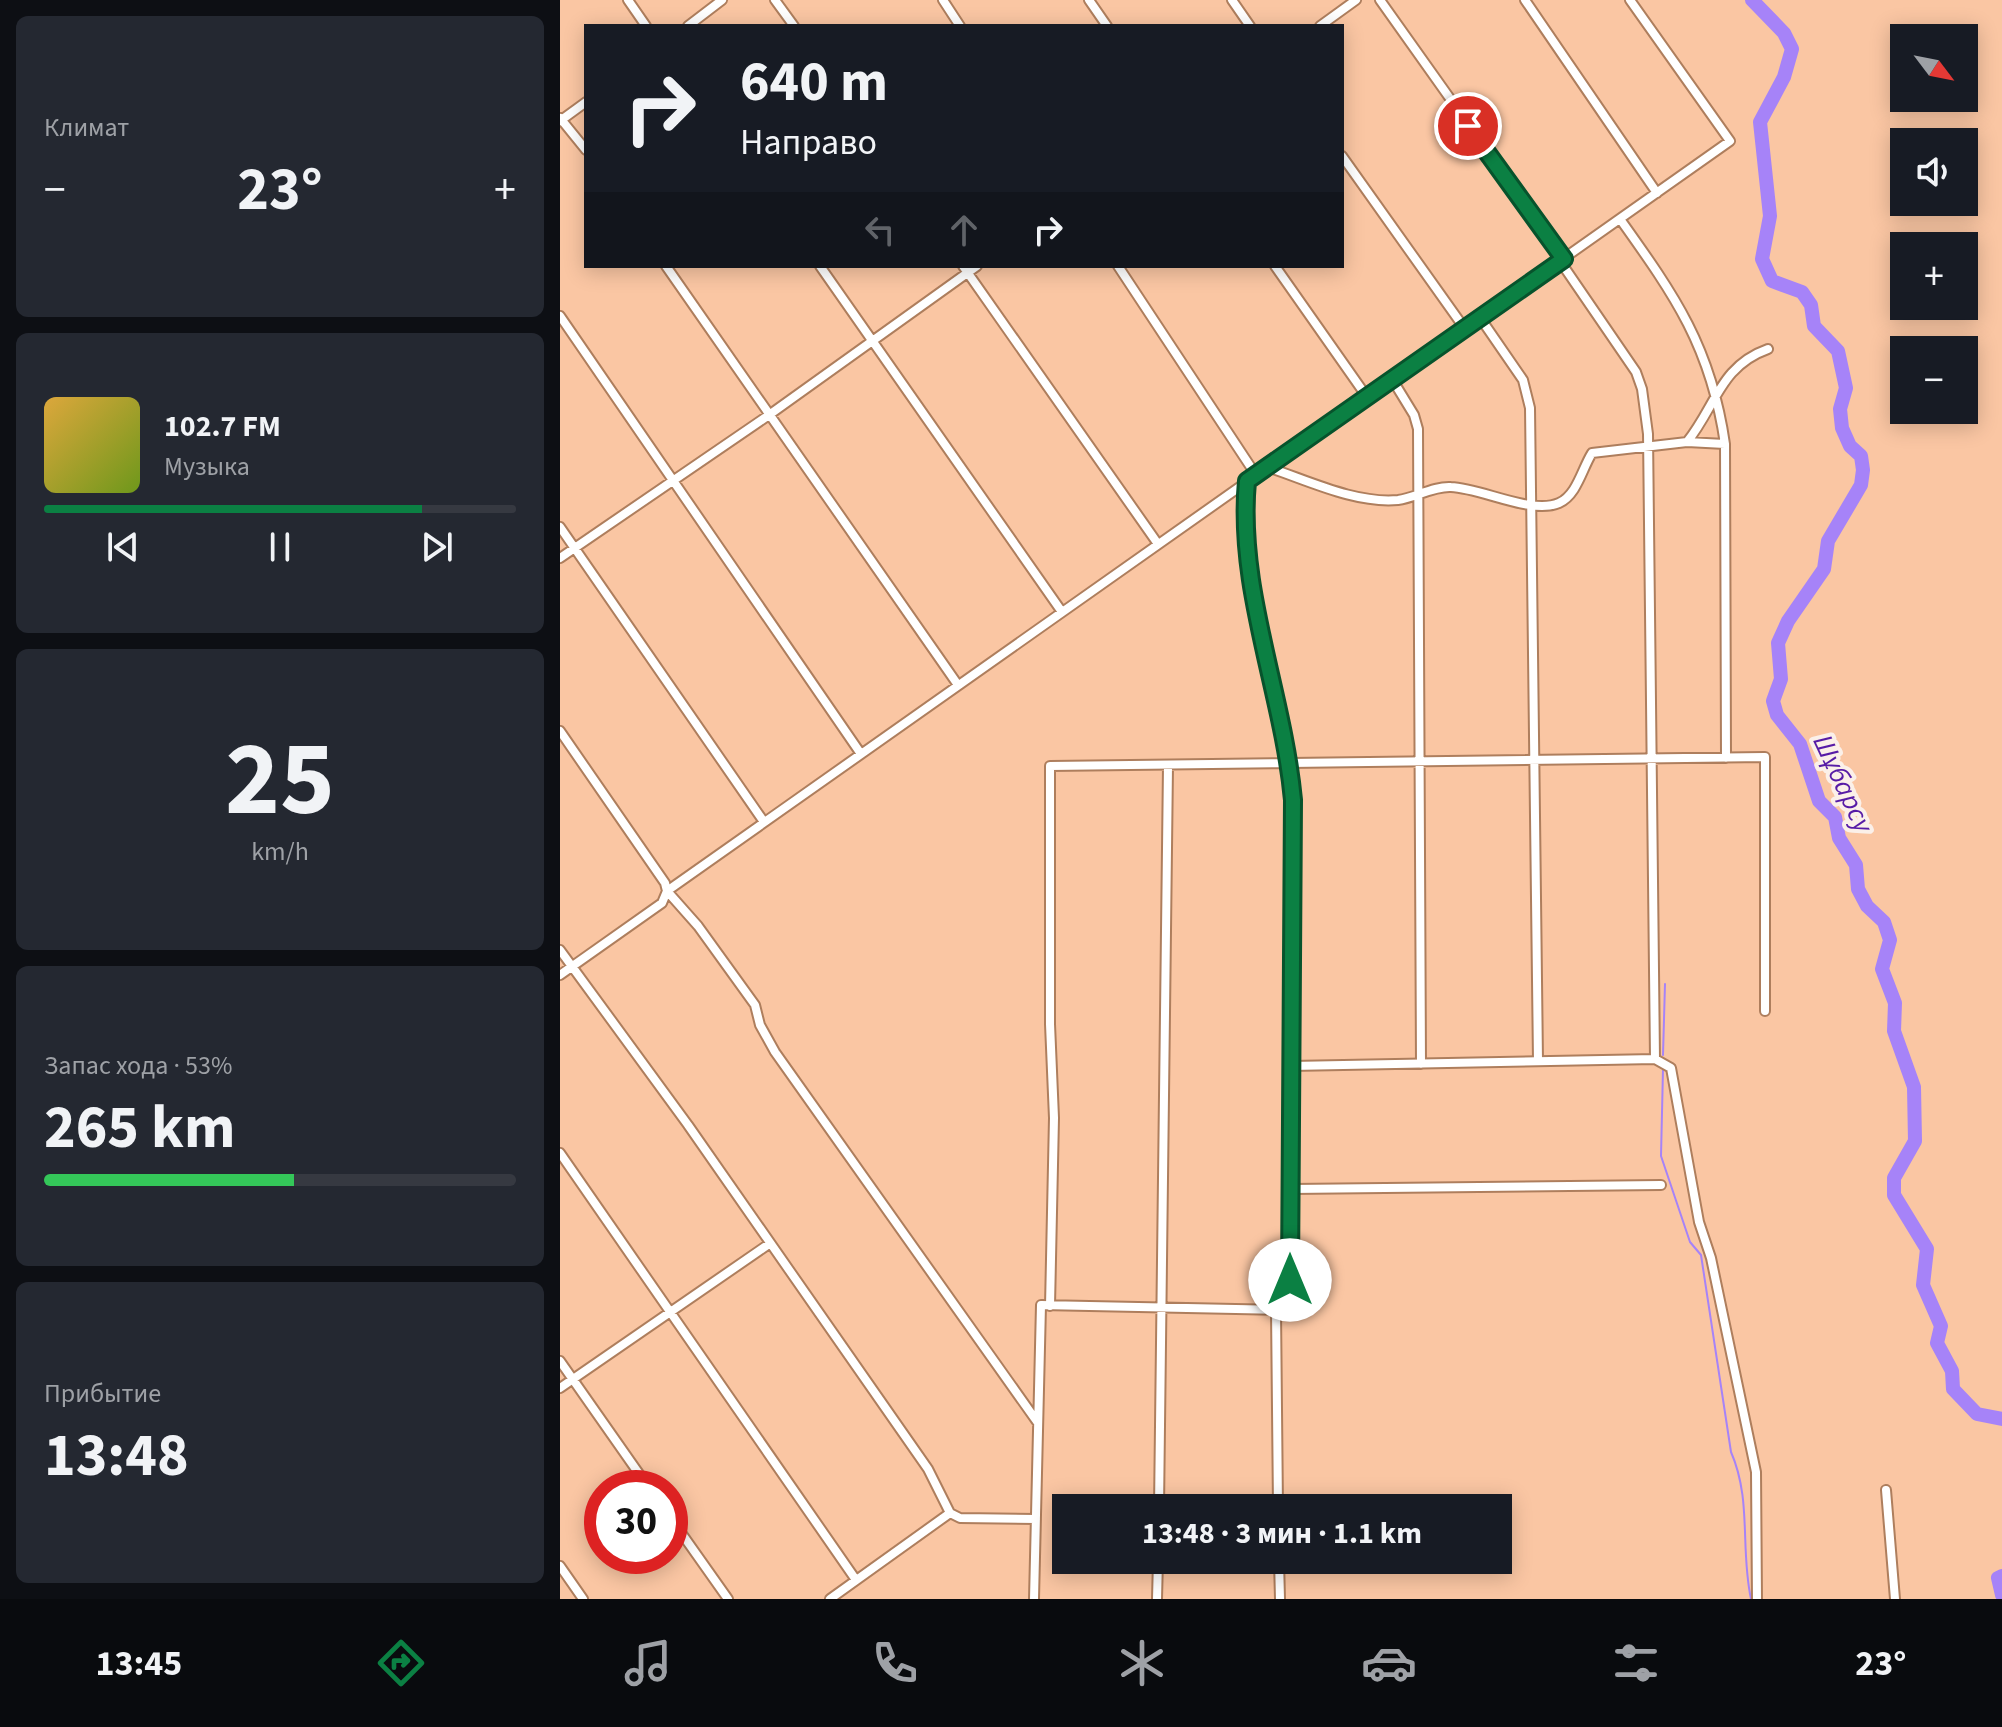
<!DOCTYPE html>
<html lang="ru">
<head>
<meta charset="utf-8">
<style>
	body { margin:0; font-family:"Source Sans 3",sans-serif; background:#242831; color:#f1f3f6; height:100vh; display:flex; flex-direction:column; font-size:30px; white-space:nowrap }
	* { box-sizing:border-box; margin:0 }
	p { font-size:26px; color:#9ea1a6 }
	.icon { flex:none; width:44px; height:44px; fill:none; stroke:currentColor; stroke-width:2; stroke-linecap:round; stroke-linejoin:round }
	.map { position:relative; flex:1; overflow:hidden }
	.details { display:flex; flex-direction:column; gap:16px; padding:16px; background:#0d0f14; width:560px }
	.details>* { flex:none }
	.banner { position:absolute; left:24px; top:24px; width:760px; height:244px; border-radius:0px; box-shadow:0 4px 20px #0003; background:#171b24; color:#f1f3f6; overflow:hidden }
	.needle { width:52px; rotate:122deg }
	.fabs { position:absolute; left:1330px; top:24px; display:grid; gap:16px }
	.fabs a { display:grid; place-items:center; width:88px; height:88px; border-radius:0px; background:#171b24; box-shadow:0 4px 20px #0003; font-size:40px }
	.speed { position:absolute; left:24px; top:1470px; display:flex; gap:16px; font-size:40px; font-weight:700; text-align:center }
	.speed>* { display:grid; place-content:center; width:104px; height:104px; border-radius:50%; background:#171b24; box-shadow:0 4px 20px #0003; line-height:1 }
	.speed .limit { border:12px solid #d22; background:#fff; color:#111 }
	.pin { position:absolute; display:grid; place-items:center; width:68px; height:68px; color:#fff; margin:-34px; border:4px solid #fff; border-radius:50%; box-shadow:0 2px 8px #0007 }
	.me { position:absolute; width:88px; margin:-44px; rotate:0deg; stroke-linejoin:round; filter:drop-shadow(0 0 6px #0008) }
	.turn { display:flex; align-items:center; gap:28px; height:168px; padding:0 24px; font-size:36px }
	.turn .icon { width:104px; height:104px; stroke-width:2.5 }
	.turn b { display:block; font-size:56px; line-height:68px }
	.lanes { display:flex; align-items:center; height:76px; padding:0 24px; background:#0003; justify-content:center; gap:40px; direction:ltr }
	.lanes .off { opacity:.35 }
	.big { font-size:60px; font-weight:700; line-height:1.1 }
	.details .tile { flex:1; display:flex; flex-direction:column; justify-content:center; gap:12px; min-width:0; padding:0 28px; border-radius:12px; background:#242831 }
	.details .dial { align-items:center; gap:0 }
	.dial b { font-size:104px; line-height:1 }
	.song { display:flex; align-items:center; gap:24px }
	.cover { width:96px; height:96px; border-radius:12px; background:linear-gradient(135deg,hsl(40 70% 55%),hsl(80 70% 35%)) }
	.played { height:8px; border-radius:4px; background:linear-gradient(90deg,#0b8043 80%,#363941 80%) }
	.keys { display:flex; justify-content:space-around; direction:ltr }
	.heat { display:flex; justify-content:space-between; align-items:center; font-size:44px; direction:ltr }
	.charge { height:12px; border-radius:6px; background:linear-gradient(90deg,#34c759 53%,#363941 0) }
	.trip { position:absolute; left:492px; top:1494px; width:460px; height:80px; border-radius:0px; background:#171b24; box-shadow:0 4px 20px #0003; font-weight:700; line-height:80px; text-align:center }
	.dock { display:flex; height:128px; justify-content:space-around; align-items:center; background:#090b0e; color:#9ea1a6 }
	.dock .icon { width:56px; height:56px }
	.dock .selected { color:#0b8043 }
	.dock b { font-size:36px; color:#f1f3f6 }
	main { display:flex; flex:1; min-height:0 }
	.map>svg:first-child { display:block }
</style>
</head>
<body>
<main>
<section class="details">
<div class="tile"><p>Климат</p>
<div class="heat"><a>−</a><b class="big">23°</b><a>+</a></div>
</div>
<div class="tile">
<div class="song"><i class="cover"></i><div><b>102.7 FM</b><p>Музыка</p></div></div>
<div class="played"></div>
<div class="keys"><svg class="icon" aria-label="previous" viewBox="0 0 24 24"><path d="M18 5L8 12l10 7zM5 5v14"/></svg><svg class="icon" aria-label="pause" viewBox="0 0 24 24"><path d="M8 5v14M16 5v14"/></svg><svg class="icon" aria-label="next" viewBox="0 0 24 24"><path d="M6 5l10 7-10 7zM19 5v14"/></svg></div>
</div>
<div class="tile dial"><b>25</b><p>km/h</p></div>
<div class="tile"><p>Запас хода · 53%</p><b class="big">265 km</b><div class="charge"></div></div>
<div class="tile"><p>Прибытие</p><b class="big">13:48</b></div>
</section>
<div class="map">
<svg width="1442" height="1599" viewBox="0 0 1442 1599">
	<rect width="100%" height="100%" fill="#fac6a3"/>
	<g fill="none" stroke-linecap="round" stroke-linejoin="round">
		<!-- stream -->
		<path stroke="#a683f8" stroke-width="2" d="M 1103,1055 L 1105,984
			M 1103,1069 L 1101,1156 L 1130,1242 L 1141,1255 L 1171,1452 C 1192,1500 1180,1549 1191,1599"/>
		<!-- river -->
		<path stroke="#a683f8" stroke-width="14" d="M 1192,0 L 1224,33 L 1232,49 L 1224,77 L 1200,122 L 1210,216 L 1202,259 L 1212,281 L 1242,292 L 1251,305 L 1254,326 L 1278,351 L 1286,388 L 1280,409 L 1282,428 L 1290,446 L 1301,456 L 1303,470 L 1301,485 L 1268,541 L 1264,569 L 1228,621 L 1218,643 L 1221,679 L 1213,701 L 1217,715 L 1240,744 L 1259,801 L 1275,817 L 1279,838 L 1296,865 L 1298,889 L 1307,906 L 1324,922 L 1330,940 L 1322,969 L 1335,1003 L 1334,1031 L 1354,1087 L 1355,1141 L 1334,1178 L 1334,1195 L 1367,1249 L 1363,1285 L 1381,1326 L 1377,1343 L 1392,1371 L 1393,1389 L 1417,1414 L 1442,1419
			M 1442,1576 L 1438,1578 L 1442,1595"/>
		<!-- street casing -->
		<g stroke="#ae7e5d" stroke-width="12">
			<path id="street" d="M 68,0 L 86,26
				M 215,0 L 234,26
				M 383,0 L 400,26
				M 529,0 L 547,26
				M 672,0 L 690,26
				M 820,0 L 1004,259
				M 965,0 L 1097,193
				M 128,26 L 162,0
				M 760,26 L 796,0
				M 0,118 L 26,150
				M 0,121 L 26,102
				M 782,156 L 905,329
				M 1060,219 C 1115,296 1151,347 1165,444 L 1166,758
				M 1000,261 L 1076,372 L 1082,389 L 1088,434 L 1095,1059
				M 106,266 L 398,685
				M 260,266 L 502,612
				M 403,266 L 598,544
				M 558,266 L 696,475
				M 715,266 L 807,397
				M 0,316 L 301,754
				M 921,319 L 963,380 L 970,408 L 978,1061
				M 832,379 L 854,415 L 858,429 L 861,1064
				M 1127,442 C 1156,406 1160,366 1208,349
				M 707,467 C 747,480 795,504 838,500 C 855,498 873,486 891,487 C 921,488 972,515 999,503 C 1017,495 1022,469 1032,453 L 1127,442 L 1165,444
				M 0,527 L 204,822
				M 0,558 L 209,415 L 417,266
				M 0,731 L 105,883 L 107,891 L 138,926 L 195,1005 L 200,1025 L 215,1052 L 478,1423
				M 0,950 L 128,1125 L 368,1469 L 390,1513 L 400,1518 L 476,1519
				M 0,975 L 102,903 L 107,891 L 1170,141 L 1070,0
				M 731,1066 L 1095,1059 L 1111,1068 L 1139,1222 L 1151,1258 L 1196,1472 L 1197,1599
				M 0,1153 L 296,1580
				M 731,1189 L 1101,1185
				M 490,1306 L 494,1118 L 490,1024 L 490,766 L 1205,757 L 1205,1011
				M 716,1310 L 718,1508
				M 0,1361 L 89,1488
				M 0,1388 L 209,1244
				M 1326,1490 L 1335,1599
				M 599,1508 L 608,766
				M 110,1517 L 168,1599
				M 719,1560 L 720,1599
				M 0,1566 L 23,1599
				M 270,1599 L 390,1513
				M 474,1599 L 481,1305 L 730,1310 L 733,800 C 723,692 677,590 687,481
				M 597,1599 L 598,1560"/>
		</g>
		<!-- street -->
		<use href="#street" stroke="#fff" stroke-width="8"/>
	</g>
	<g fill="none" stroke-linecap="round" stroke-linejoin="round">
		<!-- route casing -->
		<g stroke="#07532c" stroke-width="20">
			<path id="route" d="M 730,1280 L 733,800 C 723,692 677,590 687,481 L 1004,259 L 908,126"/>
		</g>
		<!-- route -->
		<use href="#route" stroke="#0b8043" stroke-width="14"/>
	</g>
	<g text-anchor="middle" stroke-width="8" stroke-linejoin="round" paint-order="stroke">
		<!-- water labels -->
		<g font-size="28" font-style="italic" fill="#571ba6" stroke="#fbf0e9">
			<text transform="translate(1284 783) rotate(65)" y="10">Шұбарсу</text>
		</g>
	</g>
</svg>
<div class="fabs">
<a><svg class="needle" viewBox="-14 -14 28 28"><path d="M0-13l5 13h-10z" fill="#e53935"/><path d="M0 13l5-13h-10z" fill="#9ea1a6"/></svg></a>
<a><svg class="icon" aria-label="sound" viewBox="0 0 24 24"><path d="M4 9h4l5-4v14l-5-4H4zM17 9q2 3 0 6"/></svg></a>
<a>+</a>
<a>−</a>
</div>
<div class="speed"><div class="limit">30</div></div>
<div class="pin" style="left:908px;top:126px;background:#d93025"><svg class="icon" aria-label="arrive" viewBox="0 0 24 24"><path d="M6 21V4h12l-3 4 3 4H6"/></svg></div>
<svg class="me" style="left:730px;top:1280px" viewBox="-20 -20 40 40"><circle r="19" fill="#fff"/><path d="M0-13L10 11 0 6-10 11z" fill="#0b8043"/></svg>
<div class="trip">13:48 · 3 мин · 1.1 km</div>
<div class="banner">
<div class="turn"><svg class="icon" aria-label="right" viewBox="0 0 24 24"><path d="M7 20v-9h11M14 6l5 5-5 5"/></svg><div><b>640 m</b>Направо</div></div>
<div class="lanes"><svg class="icon off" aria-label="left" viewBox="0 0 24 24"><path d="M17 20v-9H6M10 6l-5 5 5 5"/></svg><svg class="icon off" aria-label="ahead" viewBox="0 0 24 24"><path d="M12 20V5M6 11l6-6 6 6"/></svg><svg class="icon" aria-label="right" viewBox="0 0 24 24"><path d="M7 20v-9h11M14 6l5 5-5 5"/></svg></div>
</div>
</div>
</main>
<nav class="dock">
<b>13:45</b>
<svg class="icon selected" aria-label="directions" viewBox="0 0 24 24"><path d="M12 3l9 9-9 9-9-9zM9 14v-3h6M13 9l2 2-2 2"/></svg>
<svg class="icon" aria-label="music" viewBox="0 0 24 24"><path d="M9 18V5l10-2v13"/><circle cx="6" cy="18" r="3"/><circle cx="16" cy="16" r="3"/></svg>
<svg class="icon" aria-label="phone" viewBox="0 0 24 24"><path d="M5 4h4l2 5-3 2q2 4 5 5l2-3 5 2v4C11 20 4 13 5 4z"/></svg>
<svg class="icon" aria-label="climate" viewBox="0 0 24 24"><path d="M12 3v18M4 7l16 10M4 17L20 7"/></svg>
<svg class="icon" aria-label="car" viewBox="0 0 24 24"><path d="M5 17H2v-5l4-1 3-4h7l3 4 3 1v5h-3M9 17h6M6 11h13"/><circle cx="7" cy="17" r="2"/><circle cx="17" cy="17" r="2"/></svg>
<svg class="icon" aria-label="filters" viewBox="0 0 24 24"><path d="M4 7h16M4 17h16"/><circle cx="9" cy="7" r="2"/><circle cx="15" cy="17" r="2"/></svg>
<b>23°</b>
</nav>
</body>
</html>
